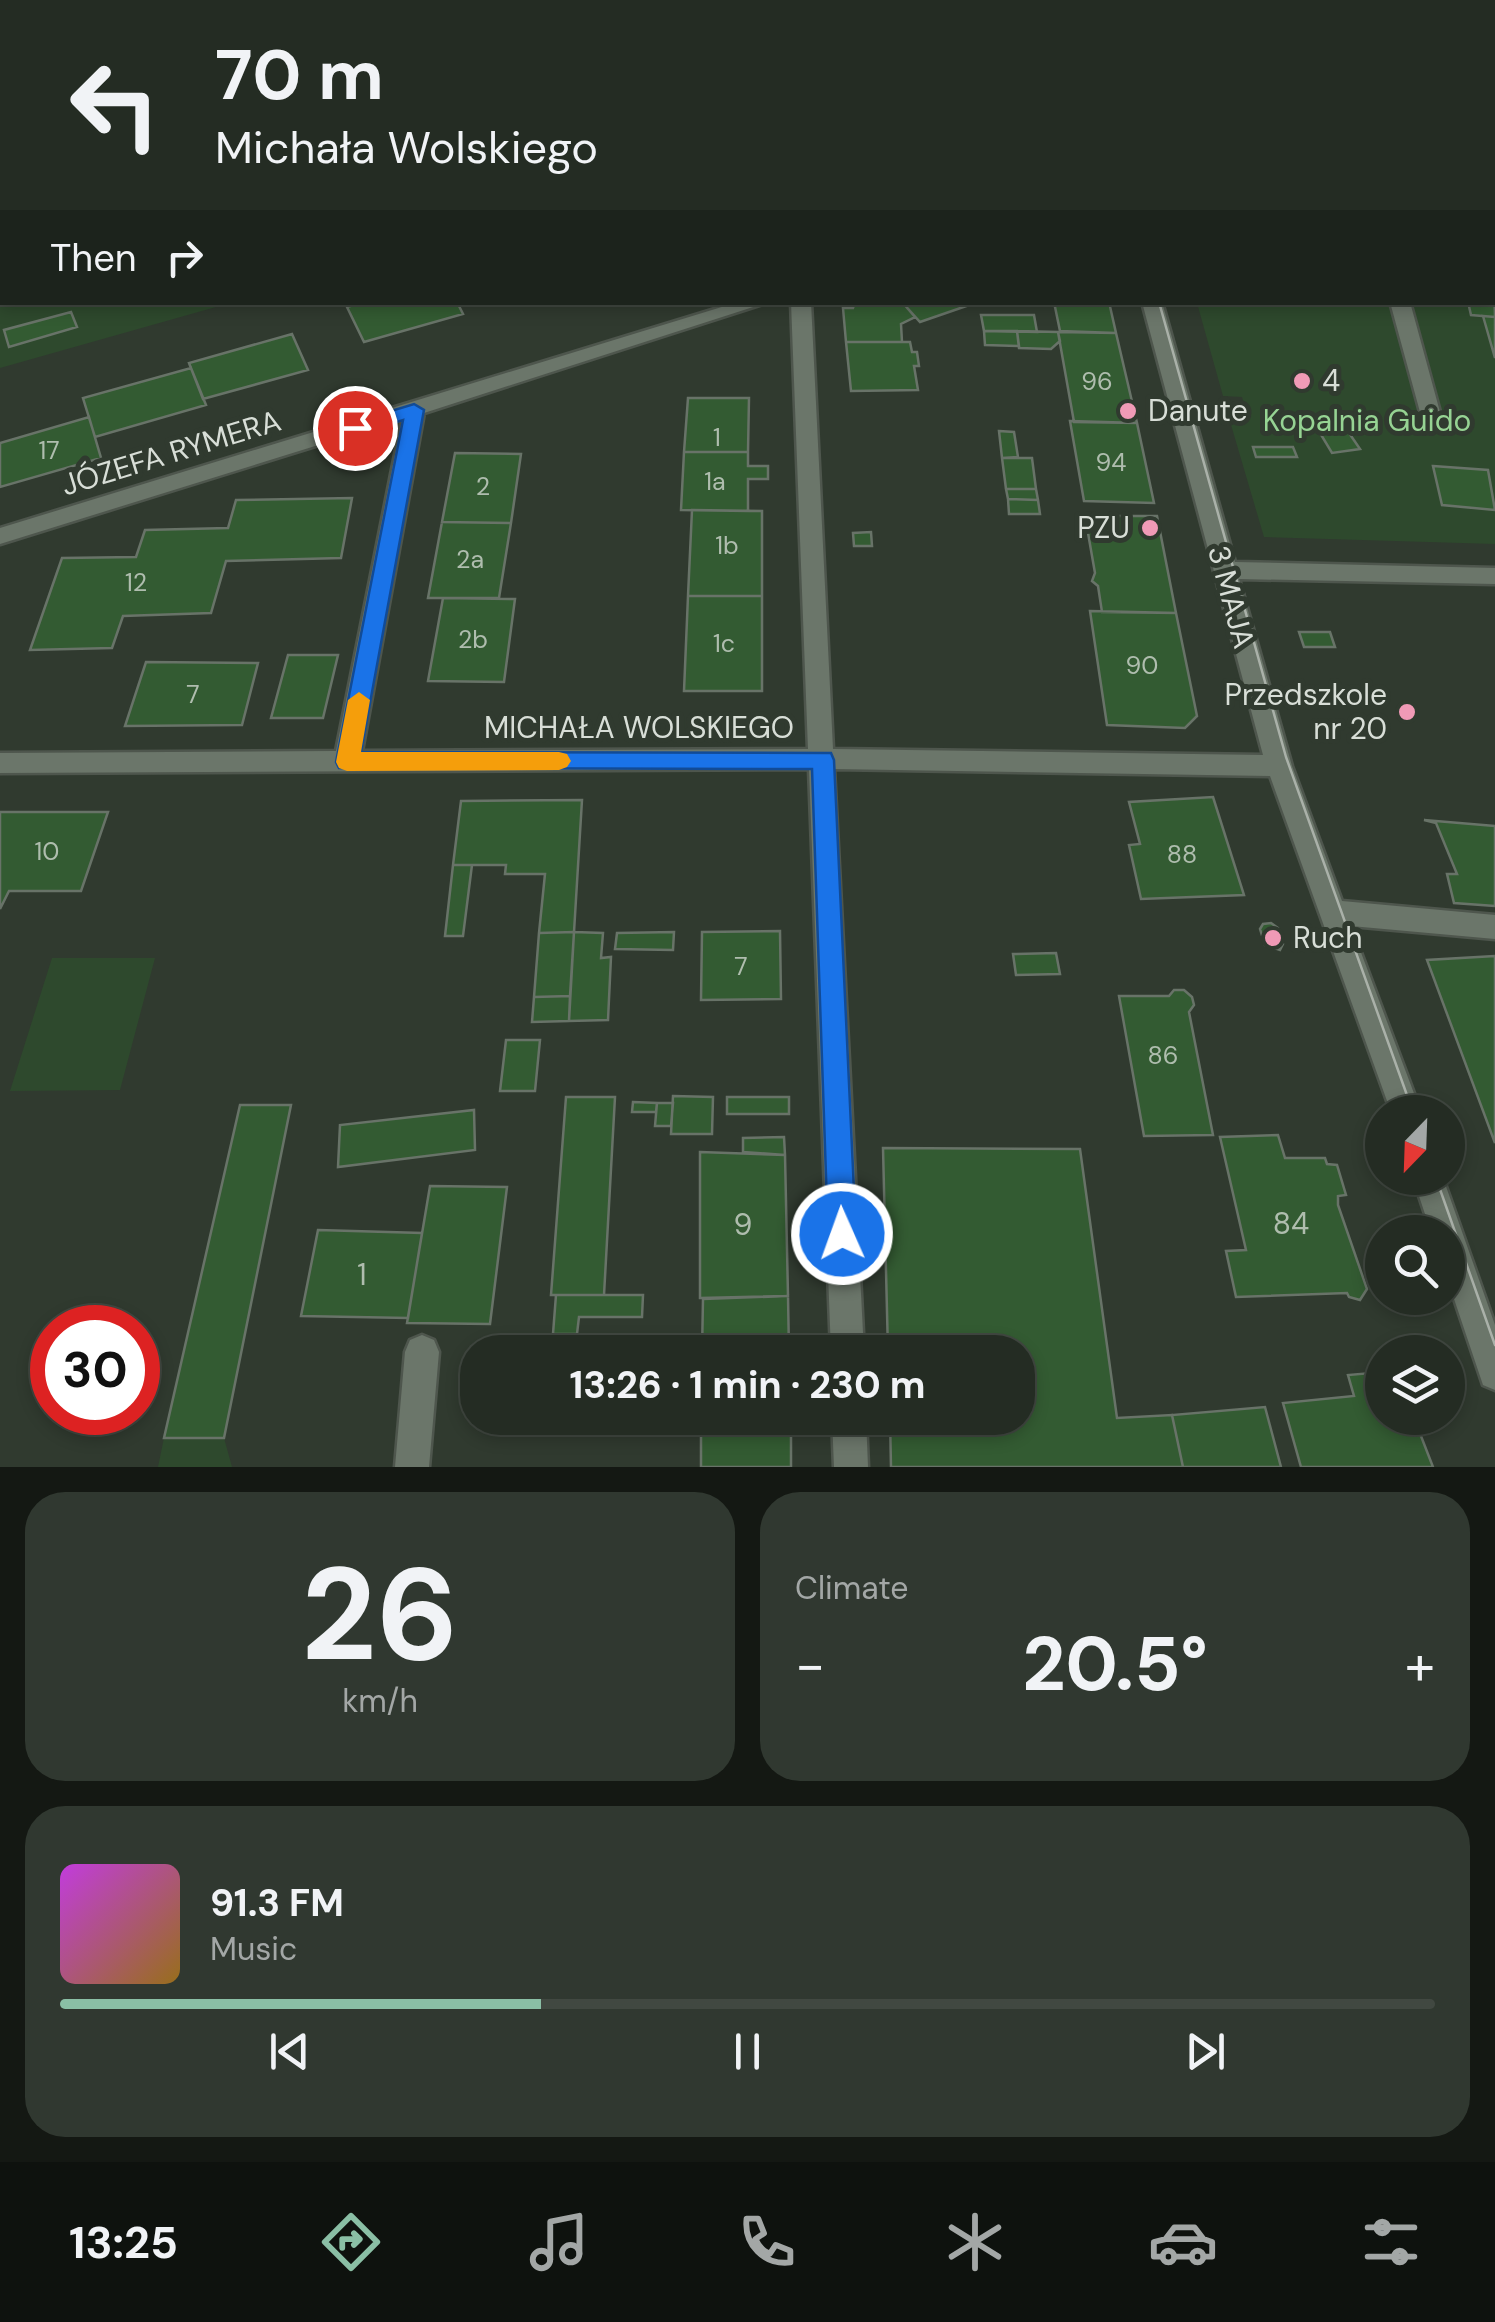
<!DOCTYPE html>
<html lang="en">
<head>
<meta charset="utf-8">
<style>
	body { margin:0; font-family:"DM Sans",sans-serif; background:#303830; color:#f1f3f6; height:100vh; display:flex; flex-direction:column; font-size:38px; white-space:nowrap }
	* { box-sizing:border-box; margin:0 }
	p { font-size:32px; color:#a3a7a6 }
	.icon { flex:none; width:55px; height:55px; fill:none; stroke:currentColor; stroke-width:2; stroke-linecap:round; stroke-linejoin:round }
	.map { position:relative; height:1467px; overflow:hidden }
	.side { display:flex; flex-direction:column; gap:25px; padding:25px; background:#141813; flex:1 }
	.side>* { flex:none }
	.top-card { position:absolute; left:0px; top:0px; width:1495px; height:305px; box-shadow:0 5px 15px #0003,0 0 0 2px #414841; background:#242c23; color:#f1f3f6; overflow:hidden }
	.needle { width:65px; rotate:203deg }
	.buttons { position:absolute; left:1365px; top:1095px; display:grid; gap:20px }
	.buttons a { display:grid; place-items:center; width:100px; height:100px; border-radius:50%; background:#242c23; box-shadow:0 5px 15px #0003,0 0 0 2px #414841; font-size:50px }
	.speed { position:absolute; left:30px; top:1305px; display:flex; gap:20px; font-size:50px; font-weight:700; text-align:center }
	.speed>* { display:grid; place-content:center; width:130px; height:130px; border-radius:50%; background:#242c23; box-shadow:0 5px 15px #0003,0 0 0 2px #414841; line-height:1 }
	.speed .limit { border:15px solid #d22; background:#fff; color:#111 }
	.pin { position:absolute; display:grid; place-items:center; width:85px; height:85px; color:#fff; margin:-42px; border:5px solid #fff; border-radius:50%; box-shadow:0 2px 10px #0007 }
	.me { position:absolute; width:110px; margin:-55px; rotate:358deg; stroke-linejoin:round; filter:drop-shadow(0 0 8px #0008) }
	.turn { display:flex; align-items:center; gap:35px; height:210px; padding:0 50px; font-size:45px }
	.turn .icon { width:130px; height:130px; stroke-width:2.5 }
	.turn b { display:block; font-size:70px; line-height:85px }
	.then { display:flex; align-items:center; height:95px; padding:0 50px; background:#0003; gap:20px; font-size:38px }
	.big { font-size:75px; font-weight:700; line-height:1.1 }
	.side .tile { flex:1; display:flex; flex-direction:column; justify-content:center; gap:15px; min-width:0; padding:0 35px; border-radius:40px; background:#303830 }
	.side .dial { align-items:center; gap:0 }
	.dial b { font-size:130px; line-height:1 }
	.song { display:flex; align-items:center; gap:30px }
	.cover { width:120px; height:120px; border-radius:15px; background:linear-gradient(135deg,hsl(290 70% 55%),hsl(40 70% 35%)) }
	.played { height:10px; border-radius:5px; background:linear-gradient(90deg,#8abfa5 35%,#414841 35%) }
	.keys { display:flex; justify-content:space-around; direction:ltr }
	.heat { display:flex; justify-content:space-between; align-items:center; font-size:55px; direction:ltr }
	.side .tiles { flex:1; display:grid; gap:25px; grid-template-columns:1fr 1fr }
	.tile:last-child { grid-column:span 2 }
	.trip { position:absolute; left:460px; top:1335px; width:575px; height:100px; border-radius:40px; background:#242c23; box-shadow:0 5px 15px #0003,0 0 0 2px #414841; font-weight:700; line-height:100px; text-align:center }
	.dock { display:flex; height:160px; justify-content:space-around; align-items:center; background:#0e120e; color:#a3a7a6 }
	.dock .icon { width:70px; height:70px }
	.dock .selected { color:#8abfa5 }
	.dock b { font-size:45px; color:#f1f3f6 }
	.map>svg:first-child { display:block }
</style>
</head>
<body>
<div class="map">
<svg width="1495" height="1467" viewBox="0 0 1495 1467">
	<rect width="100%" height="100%" fill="#303a2f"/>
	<!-- green -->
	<path fill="#2e492d" d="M 210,0 L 838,0 L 839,2 L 196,2 Z
		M 0,42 L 2,302 L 230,303 L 0,368 Z
		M 1197,303 L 1468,303 L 1472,315 L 1495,317 L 1495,544 L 1264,537 L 1229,418 L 1248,417 L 1242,397 L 1223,396 Z
		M 52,958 L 155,958 L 120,1090 L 10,1091 Z
		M 164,1438 L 224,1438 L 232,1467 L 158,1467 Z"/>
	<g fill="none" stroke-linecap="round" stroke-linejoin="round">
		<!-- stream -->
		<path fill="#6c9569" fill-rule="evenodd" d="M 135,0 L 156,0 L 152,2 L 134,2 Z
			M 0,26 L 2,26 L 2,31 L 0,32 Z"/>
	</g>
	<!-- building -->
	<path fill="#335b32" stroke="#687368" stroke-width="2.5" d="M 1405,0 L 1495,0 L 1495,75 L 1492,2 Z
		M 1492,219 L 1495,317 L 1471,315 L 1468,302 L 1492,302 Z
		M 363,302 L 457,302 L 463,314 L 364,342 L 347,307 Z
		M 855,302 L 902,302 L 915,317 L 901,324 L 902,342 L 846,342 L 843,308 L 853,308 Z
		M 902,302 L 978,302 L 920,322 Z
		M 1054,302 L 1109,302 L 1116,333 L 1060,331 Z
		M 71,312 L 77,327 L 9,347 L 4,330 Z
		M 981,315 L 1034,315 L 1037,332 L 984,331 Z
		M 1483,316 L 1495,317 L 1495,358 Z
		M 984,331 L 1017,331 L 1019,346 L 985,345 Z
		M 1017,331 L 1058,332 L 1060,341 L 1051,349 L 1019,348 Z
		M 1058,332 L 1116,333 L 1137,423 L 1074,422 Z
		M 292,334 L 308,370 L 203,399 L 189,363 Z
		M 846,342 L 910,342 L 912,352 L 917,352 L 919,366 L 914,366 L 918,390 L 851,391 Z
		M 191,368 L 206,405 L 95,437 L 83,398 Z
		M 688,398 L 749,398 L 748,452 L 684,452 Z
		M 89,417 L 101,458 L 0,487 L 0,443 Z
		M 1070,421 L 1137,423 L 1154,503 L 1084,501 Z
		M 1347,430 L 1360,449 L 1332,453 L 1320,433 Z
		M 999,431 L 1014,432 L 1018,457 L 1002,458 Z
		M 1253,447 L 1293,447 L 1297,457 L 1256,457 Z
		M 684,452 L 748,452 L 748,466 L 768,466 L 768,479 L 748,479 L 748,511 L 681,510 Z
		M 455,453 L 521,454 L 511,523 L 442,522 Z
		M 1002,458 L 1032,458 L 1036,489 L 1006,489 Z
		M 1433,466 L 1488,470 L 1495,510 L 1442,505 Z
		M 1006,489 L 1036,489 L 1038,500 L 1008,499 Z
		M 352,498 L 341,558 L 226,561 L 211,613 L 123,616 L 112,648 L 30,650 L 62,558 L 136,557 L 145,530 L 228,528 L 236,500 Z
		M 1008,499 L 1038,500 L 1040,514 L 1009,514 Z
		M 692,510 L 762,511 L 762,596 L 688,596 Z
		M 1085,516 L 1157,516 L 1176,613 L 1102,612 L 1098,586 L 1092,581 L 1095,573 Z
		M 442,522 L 511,523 L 499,598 L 428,598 Z
		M 871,532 L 872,546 L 854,546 L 853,533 Z
		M 688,596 L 762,596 L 762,691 L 684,691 Z
		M 443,598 L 515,599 L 504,682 L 428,681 Z
		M 1090,611 L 1176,613 L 1197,716 L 1185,728 L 1107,725 Z
		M 1299,632 L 1330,632 L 1335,647 L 1304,647 Z
		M 288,655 L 338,655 L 323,718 L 271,718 Z
		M 146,662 L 258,663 L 242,725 L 125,726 Z
		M 1213,797 L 1244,895 L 1141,899 L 1129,845 L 1140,844 L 1129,802 Z
		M 461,801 L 582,800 L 574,932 L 539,933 L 545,874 L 505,874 L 506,865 L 453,865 Z
		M 0,812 L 108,812 L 81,891 L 9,891 L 0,909 Z
		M 1424,820 L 1495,826 L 1495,906 L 1454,903 L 1447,874 L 1457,874 L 1436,823 Z
		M 453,865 L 472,865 L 463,936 L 445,936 Z
		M 1271,923 L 1278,928 L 1283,944 L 1280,950 L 1265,945 L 1260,929 L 1263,924 Z
		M 780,931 L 781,999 L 701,1000 L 702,932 Z
		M 574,932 L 570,996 L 534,997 L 539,933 Z
		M 574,932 L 603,933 L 601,958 L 611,957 L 608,1020 L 569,1021 Z
		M 674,932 L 673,950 L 615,949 L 617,933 Z
		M 1056,953 L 1060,974 L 1016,975 L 1013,954 Z
		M 1495,956 L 1495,1143 L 1427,960 Z
		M 1174,990 L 1184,990 L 1192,997 L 1194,1005 L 1189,1012 L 1213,1135 L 1144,1136 L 1119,996 L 1169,996 Z
		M 570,996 L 569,1021 L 532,1022 L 534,997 Z
		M 506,1040 L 540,1040 L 535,1091 L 500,1091 Z
		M 673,1096 L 713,1097 L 712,1134 L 671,1134 Z
		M 566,1097 L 615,1097 L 604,1295 L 551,1295 Z
		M 727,1097 L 789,1097 L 789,1114 L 727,1114 Z
		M 633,1102 L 657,1103 L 656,1112 L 632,1112 Z
		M 657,1103 L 673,1103 L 671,1126 L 655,1126 Z
		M 240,1105 L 291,1105 L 224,1438 L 164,1438 Z
		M 474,1110 L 475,1150 L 338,1167 L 340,1125 Z
		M 1278,1135 L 1285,1158 L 1325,1158 L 1327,1164 L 1337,1165 L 1346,1195 L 1338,1196 L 1338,1205 L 1367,1289 L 1360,1300 L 1349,1297 L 1347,1293 L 1236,1297 L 1226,1251 L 1246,1250 L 1220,1137 Z
		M 784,1137 L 785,1155 L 743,1152 L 743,1138 Z
		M 883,1148 L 1080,1149 L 1117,1418 L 1172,1415 L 1183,1467 L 891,1467 L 890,1418 L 1018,1418 L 1018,1352 L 888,1352 Z
		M 700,1152 L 785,1155 L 788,1296 L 700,1298 Z
		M 430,1186 L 507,1187 L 490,1324 L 407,1323 Z
		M 318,1230 L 422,1233 L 408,1318 L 301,1316 Z
		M 556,1295 L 643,1295 L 642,1317 L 579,1317 L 577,1334 L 553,1334 Z
		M 788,1296 L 789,1352 L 702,1352 L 703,1299 Z
		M 1382,1372 L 1382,1418 L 1414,1418 L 1433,1467 L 1301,1467 L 1283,1403 L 1354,1396 L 1348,1375 Z
		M 1265,1407 L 1281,1467 L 1183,1467 L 1172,1415 Z
		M 702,1418 L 790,1418 L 791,1427 L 701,1429 Z
		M 791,1427 L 791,1467 L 701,1467 L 701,1429 Z"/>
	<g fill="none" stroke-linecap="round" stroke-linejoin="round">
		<!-- minor casing -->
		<g stroke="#4e564d" stroke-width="5">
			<path id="minor" d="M 871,0 L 887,0 L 887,2 L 872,2 Z
				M 1061,0 L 1077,0 L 1078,2 L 1063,2 Z
				M 1252,0 L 1268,0 L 1268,2 L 1253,2 Z
				M 1352,0 L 1399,0 L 1401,2 L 1354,2 Z
				M 1492,85 L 1495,85 L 1495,95 L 1492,95 Z
				M 1492,111 L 1495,112 L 1495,122 L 1492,121 Z
				M 1492,152 L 1495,152 L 1495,162 L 1492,162 Z
				M 1492,195 L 1495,195 L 1495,205 L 1492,205 Z
				M 738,302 L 769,302 L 424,413 L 362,751 L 808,749 L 791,302 L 811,302 L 833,749 L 1263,755 L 1142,302 L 1162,302 L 1235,562 L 1495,568 L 1495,584 L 1239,579 L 1292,766 L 1342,901 L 1495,915 L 1495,939 L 1351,926 L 1421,1112 L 1391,1112 L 1270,776 L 834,769 L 864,1352 L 831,1352 L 809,769 L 0,773 L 0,753 L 336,751 L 402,419 L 0,544 L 0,528 Z
				M 1390,302 L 1410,302 L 1440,412 L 1437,417 L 1430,419 L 1420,412 Z
				M 1413,1178 L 1443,1178 L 1495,1325 L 1495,1390 L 1483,1385 L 1448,1281 L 1448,1232 L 1431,1232 Z
				M 422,1335 L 434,1340 L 439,1352 L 429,1467 L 395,1467 L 405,1352 L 410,1340 Z
				M 832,1418 L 866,1418 L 868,1467 L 834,1467 Z"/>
		</g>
		<!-- minor -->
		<use href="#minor" fill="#6b766a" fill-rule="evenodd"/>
		<!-- tram -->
		<path stroke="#aab1a9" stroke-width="2.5" d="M 1159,302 L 1286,757 L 1413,1112
			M 1436,1178 L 1495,1345"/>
	</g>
	<!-- route -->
	<path fill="#1a73e8" stroke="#114b97" stroke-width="2.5" d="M 414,404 L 424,410 L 361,752 L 831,753 L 834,760 L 856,1234 L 852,1244 L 842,1248 L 832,1244 L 828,1234 L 812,769 L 339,768 L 336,762 L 403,420 L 355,435 L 345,428 L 348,424 Z"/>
	<!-- slow -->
	<path fill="#f59e0b" d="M 359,692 L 370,700 L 361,752 L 559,752 L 567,754 L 571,761 L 567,767 L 559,770 L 347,771 L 339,768 L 336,762 L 348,700 Z"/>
	<!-- markers -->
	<g fill="#f09ab6" stroke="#303a2f" stroke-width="4">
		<circle cx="1302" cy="381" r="10"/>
		<circle cx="1128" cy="411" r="10"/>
		<circle cx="1150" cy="528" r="10"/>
		<circle cx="1407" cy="712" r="10"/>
		<circle cx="1273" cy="938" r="10"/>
	</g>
	<g text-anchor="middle" stroke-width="10" stroke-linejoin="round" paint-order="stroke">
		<!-- number labels -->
		<g font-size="25" fill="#afbdae">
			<text x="1097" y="390">96</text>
			<text x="717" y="446">1</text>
			<text x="49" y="459">17</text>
			<text x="1111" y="471">94</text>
			<text x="715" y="490">1a</text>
			<text x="483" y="495">2</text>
			<text x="727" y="554">1b</text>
			<text x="470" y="568">2a</text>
			<text x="136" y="591">12</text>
			<text x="473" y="648">2b</text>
			<text x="724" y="652">1c</text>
			<text x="1142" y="674">90</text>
			<text x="193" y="703">7</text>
			<text x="47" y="860">10</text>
			<text x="1182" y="863">88</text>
			<text x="741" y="975">7</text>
			<text x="1163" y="1064">86</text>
		</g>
		<!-- poi labels -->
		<g font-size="30" fill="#d8ded7" stroke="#303a2f" text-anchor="start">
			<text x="1322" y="391">4</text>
			<text x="1148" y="421">Danute</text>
			<text x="1130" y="538" text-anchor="end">PZU</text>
			<text x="1387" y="705" text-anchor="end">Przedszkole<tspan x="1387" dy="34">nr 20</tspan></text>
			<text x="1293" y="948">Ruch</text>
		</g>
		<!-- park labels -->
		<g font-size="30" fill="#96d393" stroke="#303a2f">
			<text x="1367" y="431">Kopalnia Guido</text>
		</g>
		<!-- street labels -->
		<g font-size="30" fill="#d8ded7" stroke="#303a2f">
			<text transform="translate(171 453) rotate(-17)" y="10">JÓZEFA RYMERA</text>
			<text transform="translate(1231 597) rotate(75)" y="10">3 MAJA</text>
			<text x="639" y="738">MICHAŁA WOLSKIEGO</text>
		</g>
		<!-- near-number labels -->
		<g font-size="30" fill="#afbdae">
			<text x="1291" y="1234">84</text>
			<text x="743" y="1235">9</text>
			<text x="362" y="1285">1</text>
		</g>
	</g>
</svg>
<div class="buttons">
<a><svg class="needle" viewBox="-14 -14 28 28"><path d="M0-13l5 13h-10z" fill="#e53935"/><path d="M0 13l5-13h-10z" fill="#a3a7a6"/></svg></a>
<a><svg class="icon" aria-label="search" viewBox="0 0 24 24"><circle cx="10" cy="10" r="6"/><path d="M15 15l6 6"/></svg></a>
<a><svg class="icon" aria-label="layers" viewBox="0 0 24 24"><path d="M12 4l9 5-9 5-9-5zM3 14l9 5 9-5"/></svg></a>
</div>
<div class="speed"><div class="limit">30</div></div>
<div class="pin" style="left:355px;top:428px;background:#d93025"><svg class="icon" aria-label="arrive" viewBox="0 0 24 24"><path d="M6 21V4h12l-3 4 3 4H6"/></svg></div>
<svg class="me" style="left:842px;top:1234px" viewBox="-20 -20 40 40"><circle r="17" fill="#1a73e8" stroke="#fff" stroke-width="3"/><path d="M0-11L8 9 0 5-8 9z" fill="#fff"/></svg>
<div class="trip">13:26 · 1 min · 230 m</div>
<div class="top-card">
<div class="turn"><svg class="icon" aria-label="left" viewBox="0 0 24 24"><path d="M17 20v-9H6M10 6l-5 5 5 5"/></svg><div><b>70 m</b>Michała Wolskiego</div></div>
<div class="then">Then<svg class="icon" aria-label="right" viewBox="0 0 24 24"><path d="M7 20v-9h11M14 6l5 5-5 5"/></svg></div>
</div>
</div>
<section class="side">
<div class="tiles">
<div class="tile dial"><b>26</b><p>km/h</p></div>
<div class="tile"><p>Climate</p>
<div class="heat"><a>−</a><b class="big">20.5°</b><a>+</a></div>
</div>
<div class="tile">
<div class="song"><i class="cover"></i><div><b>91.3 FM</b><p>Music</p></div></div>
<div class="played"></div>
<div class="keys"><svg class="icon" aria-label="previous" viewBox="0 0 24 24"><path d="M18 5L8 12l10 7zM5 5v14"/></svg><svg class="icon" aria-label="pause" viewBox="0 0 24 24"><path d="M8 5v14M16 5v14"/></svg><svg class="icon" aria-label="next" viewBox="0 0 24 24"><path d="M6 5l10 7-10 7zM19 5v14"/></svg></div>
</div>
</div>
</section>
<nav class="dock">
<b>13:25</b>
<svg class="icon selected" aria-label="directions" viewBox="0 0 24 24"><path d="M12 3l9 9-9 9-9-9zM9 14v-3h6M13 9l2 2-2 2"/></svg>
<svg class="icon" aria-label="music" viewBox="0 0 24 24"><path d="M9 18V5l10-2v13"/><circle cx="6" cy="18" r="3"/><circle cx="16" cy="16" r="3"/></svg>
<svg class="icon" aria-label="phone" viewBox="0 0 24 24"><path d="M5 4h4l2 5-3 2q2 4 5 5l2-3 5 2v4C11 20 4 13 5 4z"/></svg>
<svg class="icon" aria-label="climate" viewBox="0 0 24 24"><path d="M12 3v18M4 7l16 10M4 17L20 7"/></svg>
<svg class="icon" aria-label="car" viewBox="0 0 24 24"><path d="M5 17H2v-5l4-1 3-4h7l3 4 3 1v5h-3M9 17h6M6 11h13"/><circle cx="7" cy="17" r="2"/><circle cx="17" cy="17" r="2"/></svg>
<svg class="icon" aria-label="filters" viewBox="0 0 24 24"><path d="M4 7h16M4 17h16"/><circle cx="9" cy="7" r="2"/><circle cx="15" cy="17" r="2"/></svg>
</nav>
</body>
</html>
